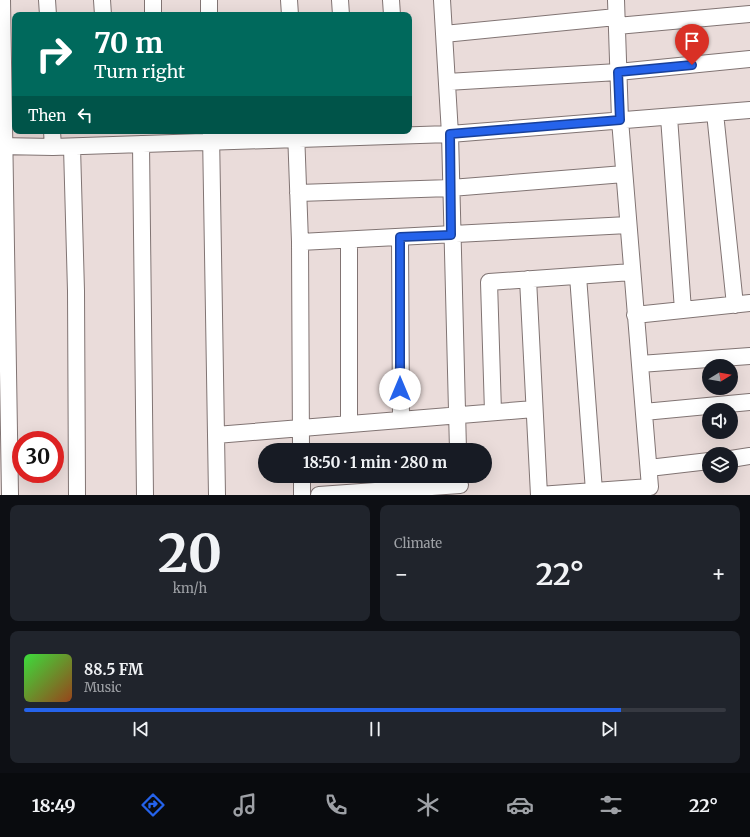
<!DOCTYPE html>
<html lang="en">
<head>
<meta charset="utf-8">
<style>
	body { margin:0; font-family:Merriweather,serif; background:#20242c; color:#f1f3f6; height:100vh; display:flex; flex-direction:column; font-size:15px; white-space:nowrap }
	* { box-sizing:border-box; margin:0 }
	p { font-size:13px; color:#9ea1a6 }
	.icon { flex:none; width:22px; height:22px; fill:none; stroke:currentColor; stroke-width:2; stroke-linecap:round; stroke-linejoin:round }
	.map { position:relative; height:495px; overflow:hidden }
	.drawer { display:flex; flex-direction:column; gap:10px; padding:10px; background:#0d0f14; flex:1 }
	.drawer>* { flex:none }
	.banner { position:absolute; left:12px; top:12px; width:400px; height:122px; border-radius:8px; box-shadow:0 4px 16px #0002; background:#00695c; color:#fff; overflow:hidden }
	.needle { width:26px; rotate:79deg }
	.tools { position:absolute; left:702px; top:359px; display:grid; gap:8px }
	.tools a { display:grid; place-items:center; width:36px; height:36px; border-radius:50%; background:#171b24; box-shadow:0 4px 16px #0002; font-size:20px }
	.speed { position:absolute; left:12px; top:431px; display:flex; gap:8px; font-size:20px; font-weight:700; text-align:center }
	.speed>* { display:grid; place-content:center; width:52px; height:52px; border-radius:50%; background:#171b24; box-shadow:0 4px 16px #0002; line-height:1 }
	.speed .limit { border:6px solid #d22; background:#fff; color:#111 }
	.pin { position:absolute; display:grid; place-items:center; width:34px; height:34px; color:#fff; margin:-41px -17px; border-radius:50% 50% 50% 0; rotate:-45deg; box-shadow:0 0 4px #0007 }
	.pin .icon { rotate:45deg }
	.me { position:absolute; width:44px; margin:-22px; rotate:0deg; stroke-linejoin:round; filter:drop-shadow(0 0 3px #0008) }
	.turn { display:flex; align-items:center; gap:14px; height:84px; padding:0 16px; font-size:18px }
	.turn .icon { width:52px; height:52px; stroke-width:2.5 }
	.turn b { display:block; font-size:28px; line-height:34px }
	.then { display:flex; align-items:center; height:38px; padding:0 16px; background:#0003; gap:8px; font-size:15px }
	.big { font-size:30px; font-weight:700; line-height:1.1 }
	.drawer .widget { flex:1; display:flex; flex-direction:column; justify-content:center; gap:6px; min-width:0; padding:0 14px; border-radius:8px; background:#20242c }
	.drawer .dial { align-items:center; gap:0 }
	.dial b { font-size:52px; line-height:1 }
	.song { display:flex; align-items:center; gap:12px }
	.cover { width:48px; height:48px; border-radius:6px; background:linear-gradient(135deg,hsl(120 70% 55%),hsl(20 70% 35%)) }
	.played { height:4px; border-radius:2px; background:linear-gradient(90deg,#2563eb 85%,#363941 85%) }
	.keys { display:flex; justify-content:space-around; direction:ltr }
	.heat { display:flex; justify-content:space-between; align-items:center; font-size:22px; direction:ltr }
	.drawer .tiles { flex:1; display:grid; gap:10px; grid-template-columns:1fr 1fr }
	.widget:last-child { grid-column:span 2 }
	.trip { position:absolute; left:258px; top:443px; width:234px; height:40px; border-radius:20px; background:#171b24; box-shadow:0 4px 16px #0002; font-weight:700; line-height:40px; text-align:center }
	.tabs { display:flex; height:64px; justify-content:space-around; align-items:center; background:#090b0e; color:#9ea1a6 }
	.tabs .icon { width:28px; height:28px }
	.tabs .current { color:#2563eb }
	.tabs b { font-size:18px; color:#f1f3f6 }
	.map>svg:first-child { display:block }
</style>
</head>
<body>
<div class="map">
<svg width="750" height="495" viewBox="0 0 750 495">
	<rect width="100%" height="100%" fill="#eadcda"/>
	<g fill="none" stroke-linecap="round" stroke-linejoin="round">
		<!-- minor casing -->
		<g stroke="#817473" stroke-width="18">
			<path id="minor" d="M 2,0 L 10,495
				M 47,0 L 48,15
				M 102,0 L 103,15
				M 153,0 L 153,15
				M 209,0 L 209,15
				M 289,0 L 290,15
				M 340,0 L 341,15
				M 391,0 L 392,15
				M 442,0 L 450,134 L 458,450
				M 617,26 L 750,14
				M 444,34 L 616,17
				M 447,82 L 618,72 L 750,59
				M 715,113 L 735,305
				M 669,117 L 683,310
				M 52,131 L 53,147
				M 296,131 L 300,242 L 301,450
				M 211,133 L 217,495
				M 141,144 L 145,495
				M 0,146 L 53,147 L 450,134 L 750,110
				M 72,147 L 76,291 L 77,495
				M 298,193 L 451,188 L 624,174
				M 400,237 L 401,420
				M 300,242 L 628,225
				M 578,276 L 594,491
				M 528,279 L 539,495
				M 635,315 L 750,303
				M 640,364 L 750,356
				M 493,412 L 489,282 L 632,272
				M 644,412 L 750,402
				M 349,424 L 349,240
				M 216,435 L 534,409
				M 731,459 L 750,456
				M 649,468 L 709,461
				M 302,476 L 302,495
				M 319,495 L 460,485
				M 539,495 L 650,487 L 620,120 L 616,0"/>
		</g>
		<!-- minor -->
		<use href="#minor" stroke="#fff" stroke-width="16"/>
	</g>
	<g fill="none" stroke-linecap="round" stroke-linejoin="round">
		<!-- route casing -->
		<g stroke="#184099" stroke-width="10">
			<path id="route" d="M 400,389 L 400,237 L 451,235 L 450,134 L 620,120 L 618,72 L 692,65"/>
		</g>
		<!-- route -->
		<use href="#route" stroke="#2563eb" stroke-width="7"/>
	</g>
</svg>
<div class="tools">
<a><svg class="needle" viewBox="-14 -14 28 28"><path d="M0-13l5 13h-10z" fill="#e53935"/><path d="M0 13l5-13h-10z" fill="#9ea1a6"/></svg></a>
<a><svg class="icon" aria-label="sound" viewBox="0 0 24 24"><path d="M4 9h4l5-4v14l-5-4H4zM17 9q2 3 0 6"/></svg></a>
<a><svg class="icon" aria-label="layers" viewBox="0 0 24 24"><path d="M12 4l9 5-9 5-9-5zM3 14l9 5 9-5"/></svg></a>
</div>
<div class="speed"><div class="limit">30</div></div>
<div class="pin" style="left:692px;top:65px;background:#d93025"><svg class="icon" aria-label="arrive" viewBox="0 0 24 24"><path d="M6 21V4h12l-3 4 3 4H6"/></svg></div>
<svg class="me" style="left:400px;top:389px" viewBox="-20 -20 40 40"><circle r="19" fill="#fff"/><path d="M0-13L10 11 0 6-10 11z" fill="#2563eb"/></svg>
<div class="trip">18:50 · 1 min · 280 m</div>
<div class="banner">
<div class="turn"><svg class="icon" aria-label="right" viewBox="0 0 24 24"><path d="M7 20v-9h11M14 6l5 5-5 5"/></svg><div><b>70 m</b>Turn right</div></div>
<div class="then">Then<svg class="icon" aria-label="left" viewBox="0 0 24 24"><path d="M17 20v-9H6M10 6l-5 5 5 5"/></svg></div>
</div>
</div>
<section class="drawer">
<div class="tiles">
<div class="widget dial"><b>20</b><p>km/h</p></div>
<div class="widget"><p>Climate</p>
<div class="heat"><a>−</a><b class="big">22°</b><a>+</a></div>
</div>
<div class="widget">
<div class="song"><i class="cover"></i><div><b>88.5 FM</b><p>Music</p></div></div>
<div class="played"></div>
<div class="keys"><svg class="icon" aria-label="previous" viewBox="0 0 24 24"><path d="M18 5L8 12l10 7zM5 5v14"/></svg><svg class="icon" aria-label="pause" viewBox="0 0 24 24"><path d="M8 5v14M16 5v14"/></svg><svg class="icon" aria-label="next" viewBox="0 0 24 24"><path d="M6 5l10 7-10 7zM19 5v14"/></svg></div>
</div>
</div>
</section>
<nav class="tabs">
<b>18:49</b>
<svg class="icon current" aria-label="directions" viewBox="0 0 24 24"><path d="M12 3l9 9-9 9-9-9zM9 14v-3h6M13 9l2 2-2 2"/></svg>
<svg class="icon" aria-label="music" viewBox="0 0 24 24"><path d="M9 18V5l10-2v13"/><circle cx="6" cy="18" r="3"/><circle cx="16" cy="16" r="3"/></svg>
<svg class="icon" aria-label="phone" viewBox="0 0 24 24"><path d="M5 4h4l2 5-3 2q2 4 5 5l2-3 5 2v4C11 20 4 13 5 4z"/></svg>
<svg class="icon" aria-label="climate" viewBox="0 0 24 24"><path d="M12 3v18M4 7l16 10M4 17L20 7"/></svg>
<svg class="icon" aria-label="car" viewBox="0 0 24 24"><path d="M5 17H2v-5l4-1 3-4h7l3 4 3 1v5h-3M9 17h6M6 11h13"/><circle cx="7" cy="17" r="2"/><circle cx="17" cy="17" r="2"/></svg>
<svg class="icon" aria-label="filters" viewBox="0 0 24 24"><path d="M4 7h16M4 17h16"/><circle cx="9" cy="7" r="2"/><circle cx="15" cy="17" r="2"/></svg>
<b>22°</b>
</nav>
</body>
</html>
